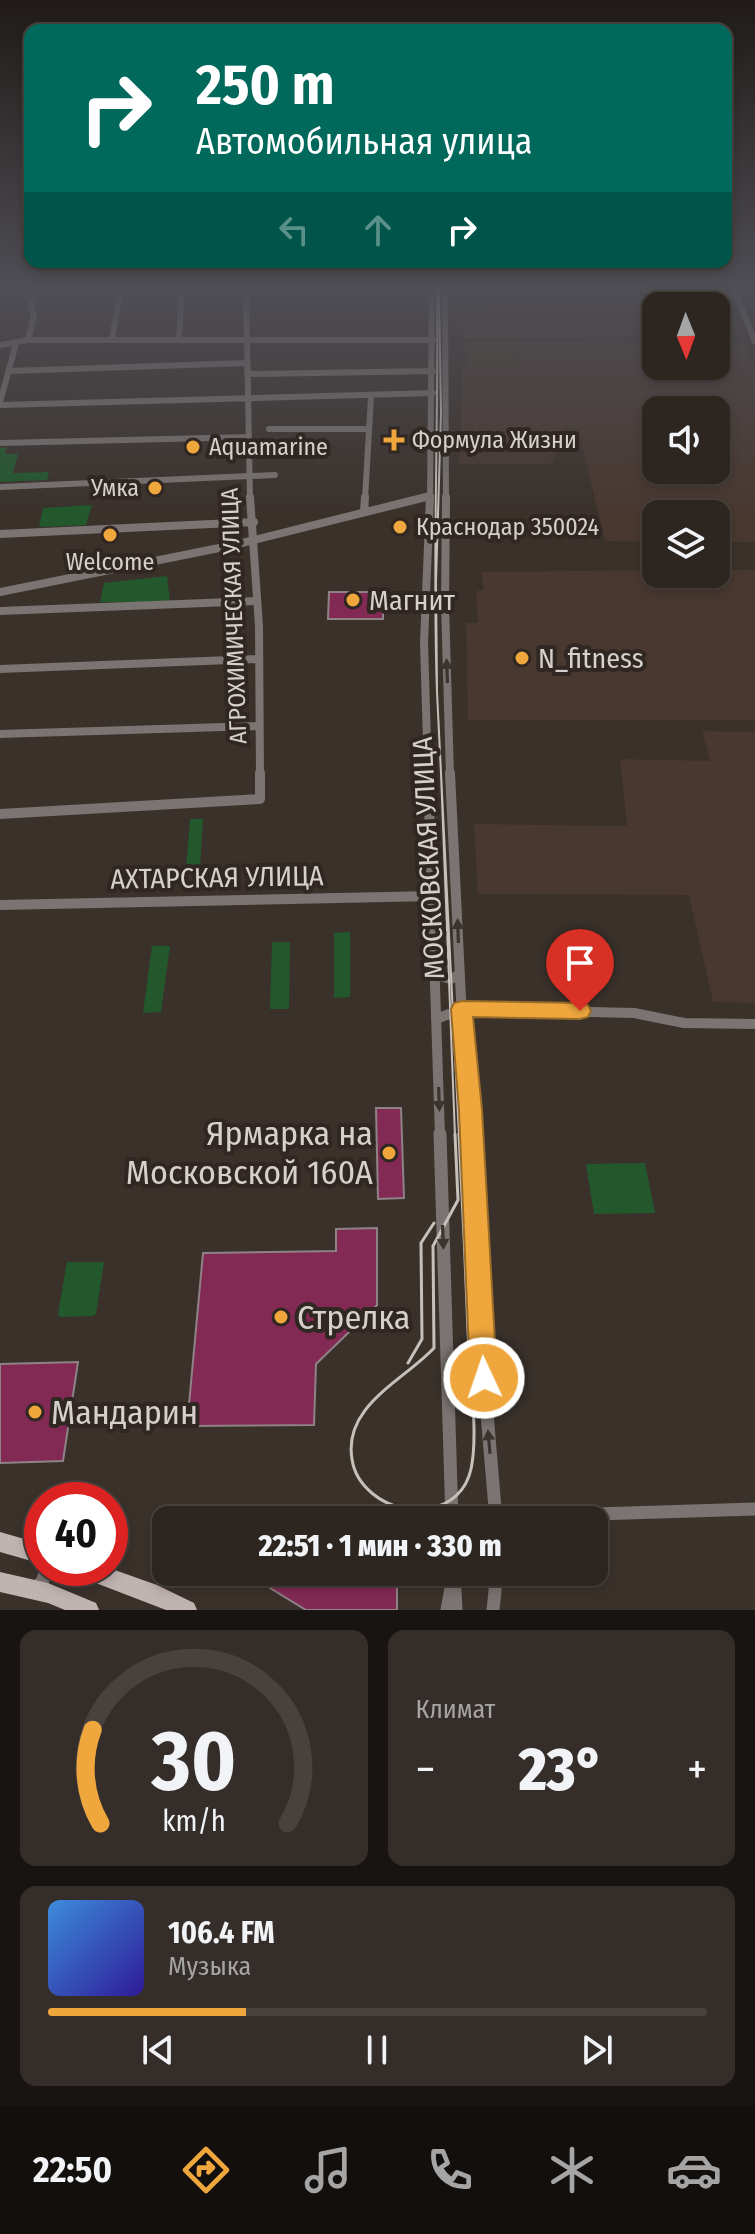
<!DOCTYPE html>
<html lang="ru">
<head>
<meta charset="utf-8">
<style>
	body { margin:0; font-family:"Fira Sans Condensed",sans-serif; background:#342d29; color:#f1f3f6; height:100vh; display:flex; flex-direction:column; font-size:30px; white-space:nowrap }
	* { box-sizing:border-box; margin:0 }
	p { font-size:26px; color:#a6a5a5 }
	.icon { flex:none; width:44px; height:44px; fill:none; stroke:currentColor; stroke-width:2; stroke-linecap:round; stroke-linejoin:round }
	.map { position:relative; height:1610px; overflow:hidden }
	.details { display:flex; flex-direction:column; gap:20px; padding:20px; background:#181412; flex:1 }
	.details>* { flex:none }
	.top-card { position:absolute; left:24px; top:24px; width:708px; height:244px; border-radius:16px; box-shadow:0 4px 12px #0003,0 0 0 2px #48423e; background:#00695c; color:#fff; overflow:hidden }
	.needle { width:52px; rotate:179deg }
	.buttons { position:absolute; left:642px; top:292px; display:grid; gap:16px }
	.buttons a { display:grid; place-items:center; width:88px; height:88px; border-radius:16px; background:#2c2520; box-shadow:0 4px 12px #0003,0 0 0 2px #48423e; font-size:40px }
	.speed { position:absolute; left:24px; top:1482px; display:flex; gap:16px; font-size:40px; font-weight:700; text-align:center }
	.speed>* { display:grid; place-content:center; width:104px; height:104px; border-radius:50%; background:#2c2520; box-shadow:0 4px 12px #0003,0 0 0 2px #48423e; line-height:1 }
	.speed .limit { border:12px solid #d22; background:#fff; color:#111 }
	.pin { position:absolute; display:grid; place-items:center; width:68px; height:68px; color:#fff; margin:-82px -34px; border-radius:50% 50% 50% 0; rotate:-45deg; box-shadow:0 0 8px #0007 }
	.pin .icon { rotate:45deg }
	.me { position:absolute; width:88px; margin:-44px; rotate:357deg; stroke-linejoin:round; filter:drop-shadow(0 0 6px #0008) }
	.turn { display:flex; align-items:center; gap:28px; height:168px; padding:0 40px; font-size:36px }
	.turn .icon { width:104px; height:104px; stroke-width:2.5 }
	.turn b { display:block; font-size:56px; line-height:68px }
	.lanes { display:flex; align-items:center; height:76px; padding:0 40px; background:#0003; justify-content:center; gap:40px; direction:ltr }
	.lanes .off { opacity:.35 }
	.big { font-size:60px; font-weight:800; line-height:1.1 }
	.details .widget { flex:1; display:flex; flex-direction:column; justify-content:center; gap:12px; min-width:0; padding:0 28px; border-radius:16px; background:#342d29 }
	.details .dial { align-items:center; gap:0 }
	.dial svg { height:208px; overflow:visible; fill:none; stroke:#48423e; stroke-width:7; stroke-linecap:round; text-anchor:middle }
	.dial text { fill:#f1f3f6; stroke:none }
	.song { display:flex; align-items:center; gap:24px }
	.cover { width:96px; height:96px; border-radius:12px; background:linear-gradient(135deg,hsl(210 70% 55%),hsl(250 70% 35%)) }
	.played { height:8px; border-radius:4px; background:linear-gradient(90deg,#efa73d 30%,#48423e 30%) }
	.keys { display:flex; justify-content:space-around; direction:ltr }
	.heat { display:flex; justify-content:space-between; align-items:center; font-size:44px; direction:ltr }
	.details .tiles { flex:1; display:grid; gap:20px; grid-template-columns:1fr 1fr }
	.widget:last-child { grid-column:span 2 }
	.trip { position:absolute; left:152px; top:1506px; width:456px; height:80px; border-radius:16px; background:#2c2520; box-shadow:0 4px 12px #0003,0 0 0 2px #48423e; font-weight:800; line-height:80px; text-align:center }
	.tabs { display:flex; height:128px; justify-content:space-around; align-items:center; background:#120f0d; color:#a6a5a5 }
	.tabs .icon { width:56px; height:56px }
	.tabs .active { color:#efa73d }
	.tabs b { font-size:36px; color:#f1f3f6 }
	.map>svg:first-child { display:block }
</style>
</head>
<body>
<div class="map">
<svg width="755" height="1610" viewBox="0 0 755 1610">
	<rect width="100%" height="100%" fill="#3a312b"/>
	<!-- commercial -->
	<path fill="#423a29" d="M 465,342 L 517,342 L 520,367 L 467,367 Z"/>
	<!-- built -->
	<path fill="#483830" fill-rule="evenodd" d="M 486,288 L 727,288 L 741,335 L 716,335 L 716,306 L 656,306 L 656,335 L 463,339 L 462,325 L 457,324 L 453,307 L 487,308 Z
		M 517,342 L 656,342 L 656,366 L 716,366 L 716,344 L 745,345 L 755,371 L 755,542 L 716,542 L 716,514 L 656,514 L 656,542 L 605,541 L 579,432 L 566,427 L 551,464 L 459,464 L 463,367 L 520,367 ZM 656,410 L 716,410 L 716,470 L 656,470 Z
		M 656,570 L 656,574 L 716,574 L 716,570 L 755,570 L 755,720 L 468,720 L 466,623 L 478,623 L 476,591 L 484,590 L 481,572 Z
		M 702,731 L 755,732 L 755,1003 L 713,1002 L 689,895 L 478,894 L 474,824 L 627,826 L 620,759 L 710,761 Z"/>
	<!-- green -->
	<path fill="#22582c" d="M 7,447 L 5,454 L 18,454 L 13,473 L 49,472 L 47,480 L 0,482 L 0,448 Z
		M 92,505 L 86,525 L 39,527 L 43,508 Z
		M 167,576 L 170,602 L 100,602 L 104,583 Z
		M 190,819 L 203,819 L 200,869 L 186,869 Z
		M 350,932 L 350,997 L 334,998 L 334,933 Z
		M 272,942 L 290,942 L 289,1009 L 270,1009 Z
		M 152,946 L 170,946 L 161,1012 L 143,1013 Z
		M 645,1163 L 655,1213 L 594,1214 L 586,1164 Z
		M 67,1262 L 104,1262 L 96,1314 L 93,1316 L 60,1317 L 58,1314 Z"/>
	<!-- building -->
	<path fill="#832a54" stroke="#8f8286" stroke-width="2" d="M 329,592 L 376,592 L 376,608 L 383,608 L 383,619 L 328,619 Z
		M 376,1108 L 401,1108 L 404,1198 L 378,1199 Z
		M 377,1228 L 377,1305 L 316,1364 L 314,1425 L 187,1426 L 203,1253 L 336,1251 L 336,1229 Z
		M 78,1362 L 63,1461 L 0,1463 L 0,1364 Z
		M 321,1572 L 397,1572 L 397,1610 L 306,1610 L 270,1588 L 270,1574 Z"/>
	<g fill="none" stroke-linecap="round" stroke-linejoin="round">
		<!-- minor-far3 -->
		<path stroke="#7a7472" stroke-width="6" d="M 246,288 L 250,499
			M 445,288 L 446,499
			M 734,288 L 755,342
			M 112,339 L 121,288
			M 179,339 L 182,288
			M 28,340 L 34,315 L 30,306 L 35,298 L 32,288
			M 0,345 L 28,340 L 433,340
			M 9,371 L 247,363
			M 247,374 L 433,371
			M 0,402 L 16,344
			M 0,405 L 433,393
			M 269,429 L 368,429
			M 0,443 L 249,437
			M 0,487 L 275,475
			M 365,499 L 371,397
			M 418,499 L 431,496
			M 430,499 L 432,288"/>
		<!-- minor-far2 -->
		<path stroke="#7a7472" stroke-width="8" d="M 250,497 L 259,626 L 260,775
			M 446,497 L 445,605 L 450,775
			M 364,512 L 365,497
			M 0,534 L 254,522
			M 0,592 L 234,545 L 426,497
			M 0,611 L 257,601
			M 0,669 L 257,659
			M 0,734 L 258,726
			M 428,775 L 424,643 L 430,497"/>
		<!-- minor-far1 -->
		<path stroke="#7a7472" stroke-width="10" d="M 428,773 L 440,1136
			M 450,773 L 462,1019 L 471,1136
			M 0,814 L 260,799 L 260,773
			M 0,905 L 434,896
			M 435,975 L 451,979 L 460,974
			M 462,1009 L 634,1013 L 684,1023 L 755,1024
			M 436,1019 L 449,1014 L 462,1019"/>
		<!-- minor -->
		<path stroke="#7a7472" stroke-width="13" d="M 440,1134 L 452,1520
			M 471,1134 L 484,1378 L 496,1520
			M 496,1517 L 755,1509
			M 454,1572 L 475,1579 L 497,1574
			M 455,1589 L 456,1610
			M 34,1590 L 43,1580 L 46,1568
			M 447,1610 L 454,1572
			M 493,1610 L 497,1572"/>
		<!-- major -->
		<path fill="#c0b4b1" fill-rule="evenodd" d="M 0,1532 L 42,1544 L 42,1564 L 0,1552 Z
			M 72,1568 L 109,1568 L 157,1585 L 194,1603 L 197,1610 L 166,1610 L 75,1575 Z
			M 0,1572 L 48,1583 L 96,1603 L 99,1610 L 65,1610 L 48,1603 L 0,1592 Z"/>
		<!-- tram-far1 -->
		<path stroke="#c6c0bb" stroke-width="2" d="M 437,288 C 439,423 432,557 437,692
			M 437,692 L 441,773
			M 437,692 L 441,773
			M 437,692 L 436,582 L 441,413 L 439,288
			M 441,773 L 459,1136
			M 441,773 L 455,1136"/>
		<!-- tram -->
		<path stroke="#c6c0bb" stroke-width="3" d="M 455,1134 L 458,1200 L 433,1246 L 434,1348 C 403,1381 343,1406 352,1459 C 354,1474 362,1485 373,1494 C 405,1520 461,1515 471,1469 C 478,1436 471,1388 469,1354 C 466,1281 463,1207 459,1134
			M 408,1363 L 422,1339 L 421,1243 L 434,1223"/>
	</g>
	<!-- one-way arrows -->
	<defs><path id="oneway-solid" d="M-6-.8H1V-3.2L6.5 0L1 3.2V.8H-6Z" transform="scale(2)"/></defs>
	<g fill="#3b332e">
		<use href="#oneway-solid" transform="translate(447 671) rotate(-92)"/>
		<use href="#oneway-solid" transform="translate(458 931) rotate(-92)"/>
		<use href="#oneway-solid" transform="translate(439 1099) rotate(88)"/>
		<use href="#oneway-solid" transform="translate(443 1237) rotate(88)"/>
		<use href="#oneway-solid" transform="translate(489 1442) rotate(-95)"/>
	</g>
	<!-- sky -->
	<linearGradient id="sky" x2="0" y2="1"><stop stop-color="#201b18"/><stop offset="0.56" stop-color="#4f4e55"/><stop offset="1" stop-color="#4f4e55" stop-opacity="0"/></linearGradient>
	<rect width="755" height="514" fill="url(#sky)"/>
	<!-- route -->
	<path fill="#efa73d" stroke="#9b6d28" stroke-width="2" d="M 462,1001 L 580,1003 L 588,1005 L 591,1011 L 588,1017 L 580,1019 L 473,1017 L 482,1110 L 497,1378 L 493,1387 L 484,1391 L 474,1387 L 470,1378 L 459,1110 L 451,1009 L 454,1003 Z"/>
	<!-- markers -->
	<g fill="#efa73d" stroke="#302722" stroke-width="3">
		<path d="M390 428h8v8h8v8h-8v8h-8v-8h-8v-8h8z"/>
		<circle cx="193" cy="447" r="8"/>
		<circle cx="155" cy="488" r="8"/>
		<circle cx="400" cy="527" r="8"/>
		<circle cx="110" cy="535" r="8"/>
		<circle cx="353" cy="600" r="8"/>
		<circle cx="522" cy="658" r="8"/>
		<circle cx="389" cy="1153" r="8"/>
		<circle cx="281" cy="1317" r="8"/>
		<circle cx="35" cy="1412" r="8"/>
	</g>
	<g text-anchor="middle" stroke-width="8" stroke-linejoin="round" paint-order="stroke">
		<!-- far-poi labels -->
		<g font-size="24" fill="#d6d0cc" stroke="#302722" text-anchor="start">
			<text x="412" y="448">Формула Жизни</text>
			<text x="209" y="455">Aquamarine</text>
			<text x="139" y="496" text-anchor="end">Умка</text>
			<text x="416" y="535">Краснодар 350024</text>
			<text x="110" y="570" text-anchor="middle">Welcome</text>
		</g>
		<!-- far-street labels -->
		<g font-size="24" fill="#d6d0cc" stroke="#302722">
			<text transform="translate(234 616) rotate(-92)" y="8">АГРОХИМИЧЕСКАЯ УЛИЦА</text>
		</g>
		<!-- poi labels -->
		<g font-size="28" fill="#d6d0cc" stroke="#302722" text-anchor="start">
			<text x="369" y="610">Магнит</text>
			<text x="538" y="668">N_fitness</text>
		</g>
		<!-- street labels -->
		<g font-size="28" fill="#d6d0cc" stroke="#302722">
			<text transform="translate(428 858) rotate(-93)" y="10">МОСКОВСКАЯ УЛИЦА</text>
			<text transform="translate(217 877) rotate(-1)" y="10">АХТАРСКАЯ УЛИЦА</text>
		</g>
		<!-- near-poi labels -->
		<g font-size="34" fill="#d6d0cc" stroke="#302722" text-anchor="start">
			<text x="373" y="1145" text-anchor="end">Ярмарка на<tspan x="373" dy="39">Московской 160А</tspan></text>
			<text x="297" y="1329">Стрелка</text>
			<text x="51" y="1424">Мандарин</text>
		</g>
	</g>
</svg>
<div class="buttons">
<a><svg class="needle" viewBox="-14 -14 28 28"><path d="M0-13l5 13h-10z" fill="#e53935"/><path d="M0 13l5-13h-10z" fill="#a6a5a5"/></svg></a>
<a><svg class="icon" aria-label="sound" viewBox="0 0 24 24"><path d="M4 9h4l5-4v14l-5-4H4zM17 9q2 3 0 6"/></svg></a>
<a><svg class="icon" aria-label="layers" viewBox="0 0 24 24"><path d="M12 4l9 5-9 5-9-5zM3 14l9 5 9-5"/></svg></a>
</div>
<div class="speed"><div class="limit">40</div></div>
<div class="pin" style="left:580px;top:1011px;background:#d93025"><svg class="icon" aria-label="arrive" viewBox="0 0 24 24"><path d="M6 21V4h12l-3 4 3 4H6"/></svg></div>
<svg class="me" style="left:484px;top:1378px" viewBox="-20 -20 40 40"><circle r="17" fill="#efa73d" stroke="#fff" stroke-width="3"/><path d="M0-11L8 9 0 5-8 9z" fill="#fff"/></svg>
<div class="trip">22:51 · 1 мин · 330 m</div>
<div class="top-card">
<div class="turn"><svg class="icon" aria-label="right" viewBox="0 0 24 24"><path d="M7 20v-9h11M14 6l5 5-5 5"/></svg><div><b>250 m</b>Автомобильная улица</div></div>
<div class="lanes"><svg class="icon off" aria-label="left" viewBox="0 0 24 24"><path d="M17 20v-9H6M10 6l-5 5 5 5"/></svg><svg class="icon off" aria-label="ahead" viewBox="0 0 24 24"><path d="M12 20V5M6 11l6-6 6 6"/></svg><svg class="icon" aria-label="right" viewBox="0 0 24 24"><path d="M7 20v-9h11M14 6l5 5-5 5"/></svg></div>
</div>
</div>
<section class="details">
<div class="tiles">
<div class="widget dial"><svg viewBox="0 0 100 80">
<path d="M14 69A42 42 0 1 1 86 69"/>
<path d="M14 69A42 42 0 0 1 11 33" stroke="#efa73d"/>
<text x="50" y="56" font-size="32" font-weight="700">30</text>
<text x="50" y="72" font-size="11">km/h</text>
</svg></div>
<div class="widget"><p>Климат</p>
<div class="heat"><a>−</a><b class="big">23°</b><a>+</a></div>
</div>
<div class="widget">
<div class="song"><i class="cover"></i><div><b>106.4 FM</b><p>Музыка</p></div></div>
<div class="played"></div>
<div class="keys"><svg class="icon" aria-label="previous" viewBox="0 0 24 24"><path d="M18 5L8 12l10 7zM5 5v14"/></svg><svg class="icon" aria-label="pause" viewBox="0 0 24 24"><path d="M8 5v14M16 5v14"/></svg><svg class="icon" aria-label="next" viewBox="0 0 24 24"><path d="M6 5l10 7-10 7zM19 5v14"/></svg></div>
</div>
</div>
</section>
<nav class="tabs">
<b>22:50</b>
<svg class="icon active" aria-label="directions" viewBox="0 0 24 24"><path d="M12 3l9 9-9 9-9-9zM9 14v-3h6M13 9l2 2-2 2"/></svg>
<svg class="icon" aria-label="music" viewBox="0 0 24 24"><path d="M9 18V5l10-2v13"/><circle cx="6" cy="18" r="3"/><circle cx="16" cy="16" r="3"/></svg>
<svg class="icon" aria-label="phone" viewBox="0 0 24 24"><path d="M5 4h4l2 5-3 2q2 4 5 5l2-3 5 2v4C11 20 4 13 5 4z"/></svg>
<svg class="icon" aria-label="climate" viewBox="0 0 24 24"><path d="M12 3v18M4 7l16 10M4 17L20 7"/></svg>
<svg class="icon" aria-label="car" viewBox="0 0 24 24"><path d="M5 17H2v-5l4-1 3-4h7l3 4 3 1v5h-3M9 17h6M6 11h13"/><circle cx="7" cy="17" r="2"/><circle cx="17" cy="17" r="2"/></svg>
</nav>
</body>
</html>
